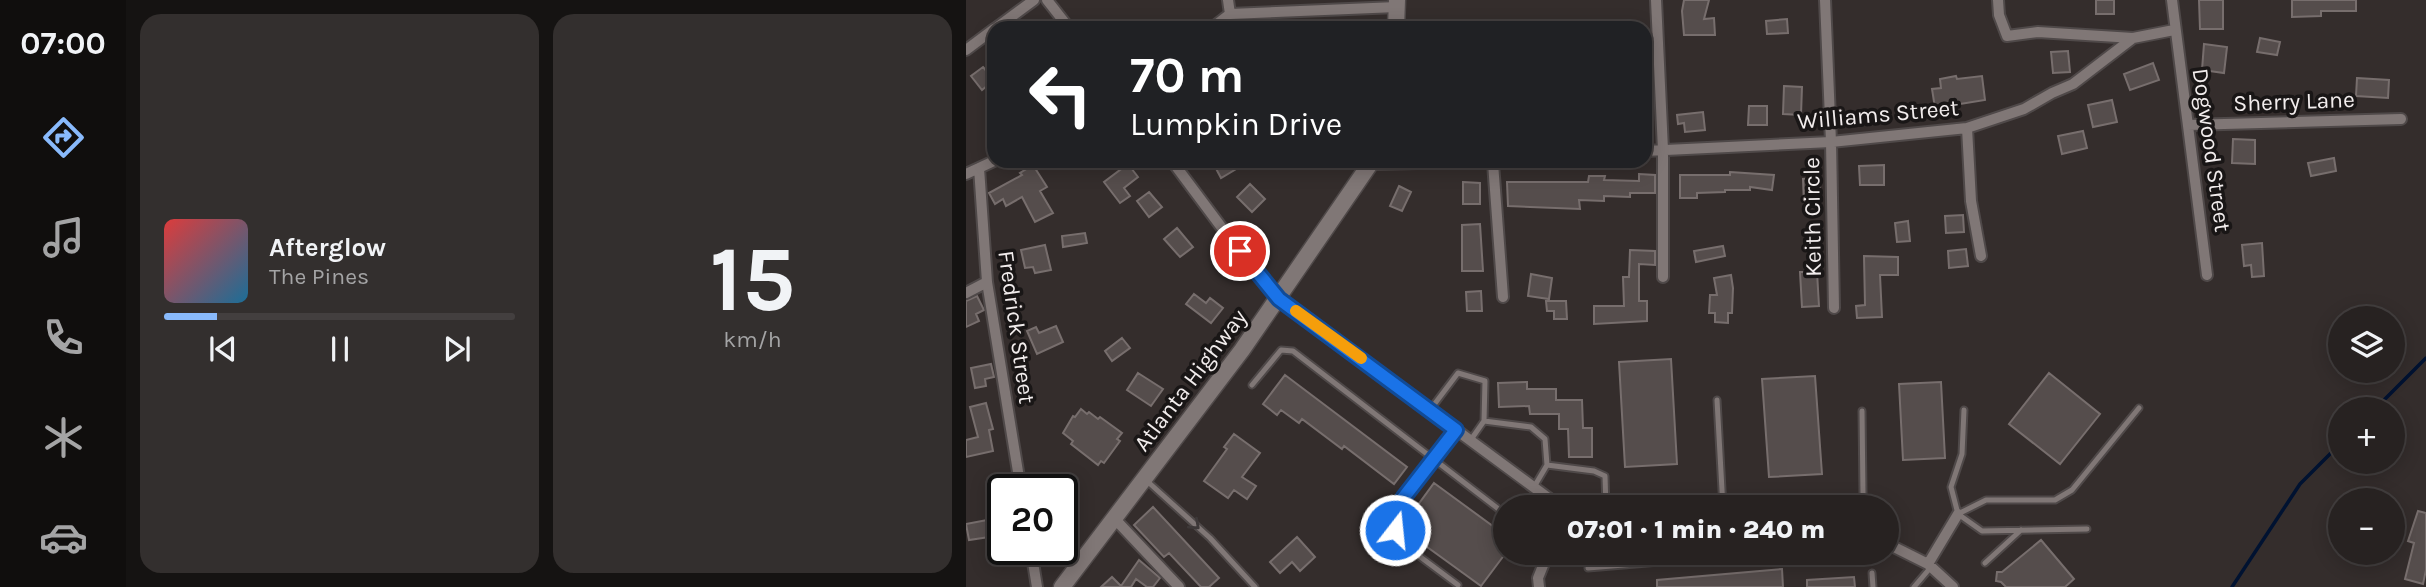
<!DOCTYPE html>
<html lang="en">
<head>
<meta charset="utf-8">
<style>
	body { margin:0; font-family:Karla,sans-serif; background:#332f2e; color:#f1f3f6; height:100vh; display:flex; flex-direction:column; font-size:26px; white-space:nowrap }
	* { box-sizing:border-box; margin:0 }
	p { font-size:23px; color:#a4a4a5 }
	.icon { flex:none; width:38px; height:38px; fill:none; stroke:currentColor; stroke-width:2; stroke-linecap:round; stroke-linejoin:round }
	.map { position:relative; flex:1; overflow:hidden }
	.drawer { display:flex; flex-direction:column; gap:14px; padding:14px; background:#151312; width:840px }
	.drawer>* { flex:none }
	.hud { position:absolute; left:21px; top:21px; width:665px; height:147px; border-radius:21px; box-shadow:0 4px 18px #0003,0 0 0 2px #433f3f; background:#202124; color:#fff; overflow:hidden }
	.tools { position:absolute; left:1362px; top:306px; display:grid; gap:14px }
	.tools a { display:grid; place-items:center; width:77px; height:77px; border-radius:50%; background:#272221; box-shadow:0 4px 18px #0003,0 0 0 2px #433f3f; font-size:35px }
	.speed { position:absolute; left:21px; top:474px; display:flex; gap:14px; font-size:35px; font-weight:700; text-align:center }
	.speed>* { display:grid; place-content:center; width:91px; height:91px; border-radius:50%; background:#272221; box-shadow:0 4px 18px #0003,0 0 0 2px #433f3f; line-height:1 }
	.speed .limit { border:4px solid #111; border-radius:10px; background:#fff; color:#111 }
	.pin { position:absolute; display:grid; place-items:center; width:60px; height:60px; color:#fff; margin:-30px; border:4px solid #fff; border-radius:50%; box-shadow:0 2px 7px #0007 }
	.me { position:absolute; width:77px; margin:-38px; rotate:16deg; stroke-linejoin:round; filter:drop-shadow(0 0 5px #0008) }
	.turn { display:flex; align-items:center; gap:24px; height:147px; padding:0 28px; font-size:32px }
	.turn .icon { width:91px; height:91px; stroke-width:2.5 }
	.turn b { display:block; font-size:49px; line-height:60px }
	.drawer .tile { flex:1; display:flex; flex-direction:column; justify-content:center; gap:10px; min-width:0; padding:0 24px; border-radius:21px; background:#332f2e }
	.drawer .dial { align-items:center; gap:0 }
	.dial b { font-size:91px; line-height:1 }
	.song { display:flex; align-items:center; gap:21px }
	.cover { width:84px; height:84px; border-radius:10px; background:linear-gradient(135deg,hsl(0 70% 55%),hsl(200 70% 35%)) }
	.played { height:7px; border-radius:4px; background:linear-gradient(90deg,#89bafc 15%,#433f3f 15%) }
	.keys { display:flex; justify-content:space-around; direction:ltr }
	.drawer .tiles { flex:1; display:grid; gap:14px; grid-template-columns:repeat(2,1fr) }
	.trip { position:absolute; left:527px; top:495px; width:406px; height:70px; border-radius:35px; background:#272221; box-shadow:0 4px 18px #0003,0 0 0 2px #433f3f; font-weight:800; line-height:70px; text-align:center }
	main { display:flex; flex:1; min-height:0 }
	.tab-bar { display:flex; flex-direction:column; width:126px; justify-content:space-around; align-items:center; background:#100e0d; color:#a4a4a5 }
	.tab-bar .icon { width:49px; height:49px }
	.tab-bar .on { color:#89bafc }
	.tab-bar b { font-size:32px; color:#f1f3f6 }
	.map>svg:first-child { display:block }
</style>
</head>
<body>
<main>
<nav class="tab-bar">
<b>07:00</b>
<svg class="icon on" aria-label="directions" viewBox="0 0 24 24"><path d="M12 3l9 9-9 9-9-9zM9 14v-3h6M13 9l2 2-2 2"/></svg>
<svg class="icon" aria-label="music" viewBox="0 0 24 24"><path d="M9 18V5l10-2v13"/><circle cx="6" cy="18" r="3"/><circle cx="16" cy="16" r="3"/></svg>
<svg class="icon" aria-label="phone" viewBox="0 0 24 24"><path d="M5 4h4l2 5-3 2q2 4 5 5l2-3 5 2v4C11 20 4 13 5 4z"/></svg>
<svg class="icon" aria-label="climate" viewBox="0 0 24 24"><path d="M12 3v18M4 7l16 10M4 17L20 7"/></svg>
<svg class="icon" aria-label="car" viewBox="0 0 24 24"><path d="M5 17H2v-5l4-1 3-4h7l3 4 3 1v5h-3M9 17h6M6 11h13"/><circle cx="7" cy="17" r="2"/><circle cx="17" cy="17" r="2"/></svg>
</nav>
<section class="drawer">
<div class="tiles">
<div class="tile">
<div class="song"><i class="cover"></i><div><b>Afterglow</b><p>The Pines</p></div></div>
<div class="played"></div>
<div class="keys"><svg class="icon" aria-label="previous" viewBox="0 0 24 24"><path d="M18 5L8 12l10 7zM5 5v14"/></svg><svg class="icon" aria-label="pause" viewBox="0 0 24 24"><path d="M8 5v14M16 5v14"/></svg><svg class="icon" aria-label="next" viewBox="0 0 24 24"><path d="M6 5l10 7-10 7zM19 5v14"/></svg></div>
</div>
<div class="tile dial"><b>15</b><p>km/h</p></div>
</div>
</section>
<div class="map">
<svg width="1460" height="587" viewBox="0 0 1460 587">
	<rect width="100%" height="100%" fill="#342d2c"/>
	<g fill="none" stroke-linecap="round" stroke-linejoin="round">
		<!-- stream -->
		<path stroke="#001231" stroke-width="3.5" d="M 1408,410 L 1460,358
			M 1266,587 L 1334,484 L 1374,444"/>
	</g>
	<!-- building -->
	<path fill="#554d4c" stroke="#776e6d" stroke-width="2" d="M 718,0 L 743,0 L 738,19 L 748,18 L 749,35 L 718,35 L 716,11 Z
		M 1130,0 L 1148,0 L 1148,14 L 1130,14 Z
		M 1233,0 L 1257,0 L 1257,29 L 1234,29 Z
		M 1326,0 L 1390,0 L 1390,11 L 1355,11 L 1355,16 L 1326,17 Z
		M 821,19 L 822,33 L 801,34 L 800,21 Z
		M 1294,38 L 1314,42 L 1311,55 L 1291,52 Z
		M 1238,44 L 1261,47 L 1258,73 L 1236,70 Z
		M 1102,51 L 1104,72 L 1087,73 L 1085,52 Z
		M 1187,63 L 1193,80 L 1164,90 L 1158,74 Z
		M 17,67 L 28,80 L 16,90 L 5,76 Z
		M 990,76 L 991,79 L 1016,76 L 1019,100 L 969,108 L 966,89 L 975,88 L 974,79 Z
		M 1391,78 L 1423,80 L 1422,98 L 1390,96 Z
		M 818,86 L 836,87 L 835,115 L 817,114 Z
		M 1146,100 L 1151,122 L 1127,127 L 1122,105 Z
		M 783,106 L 801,106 L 801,125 L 782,125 Z
		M 737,112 L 739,130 L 719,132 L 718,123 L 712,124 L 711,115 Z
		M 1117,131 L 1121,148 L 1096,154 L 1092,136 Z
		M 1267,139 L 1289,140 L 1289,164 L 1266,163 Z
		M 1368,158 L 1370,171 L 1345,176 L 1342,163 Z
		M 246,161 L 268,161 L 272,168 L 255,178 Z
		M 162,164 L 172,177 L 158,188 L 164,196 L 154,203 L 138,182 Z
		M 67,165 L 81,187 L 74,191 L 87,213 L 69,222 L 56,197 L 40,206 L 37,199 L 29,204 L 23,193 L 56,175 L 54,173 Z
		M 918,165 L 918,185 L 894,185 L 893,166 Z
		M 764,172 L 808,175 L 806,190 L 784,187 L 784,190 L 759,190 L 759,192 L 731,193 L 731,198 L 714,198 L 714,175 L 764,175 Z
		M 673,174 L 689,175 L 689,193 L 664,193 L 664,197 L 638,196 L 638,201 L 613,200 L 614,209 L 542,206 L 541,182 L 622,182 L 623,176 L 639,176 L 638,180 L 673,181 Z
		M 853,178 L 855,204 L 838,205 L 837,179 Z
		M 497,182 L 514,183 L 514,204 L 497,204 Z
		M 284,184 L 299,199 L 286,212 L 271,197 Z
		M 433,186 L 445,192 L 436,211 L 424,206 Z
		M 183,192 L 196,207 L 183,217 L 171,201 Z
		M 997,215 L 998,232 L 980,233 L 979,216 Z
		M 942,221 L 944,241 L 931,242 L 929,223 Z
		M 514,224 L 517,271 L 496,271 L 496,225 Z
		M 211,228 L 227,247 L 214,257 L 198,239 Z
		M 119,233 L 121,243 L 97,247 L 96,236 Z
		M 1296,243 L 1298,276 L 1286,277 L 1285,265 L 1278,266 L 1276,245 Z
		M 79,245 L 85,270 L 69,273 L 67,267 L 59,268 L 55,250 Z
		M 757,246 L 759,256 L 730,262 L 728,251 Z
		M 1000,249 L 1002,266 L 983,268 L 982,251 Z
		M 664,250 L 689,251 L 689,265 L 673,264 L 673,301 L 681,301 L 681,321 L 628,324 L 628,306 L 658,306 L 657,277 L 663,277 Z
		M 898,256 L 932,257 L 932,275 L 914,275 L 916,317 L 891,318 L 890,306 L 899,305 Z
		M 834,272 L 851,272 L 853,306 L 836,307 Z
		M 565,274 L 586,278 L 583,299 L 562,296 Z
		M 765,275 L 767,288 L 766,313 L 762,313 L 762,323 L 749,322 L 749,313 L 743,313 L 744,295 L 751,295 L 748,278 Z
		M 515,291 L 516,311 L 501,311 L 500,292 Z
		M 228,294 L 240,303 L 244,298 L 257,308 L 245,323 L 220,304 Z
		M 11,296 L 18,310 L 10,314 L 13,321 L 0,327 L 0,301 Z
		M 580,301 L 600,301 L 601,319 L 588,319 L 588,311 L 581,311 Z
		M 90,326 L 97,342 L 71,354 L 61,331 L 70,327 L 73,333 Z
		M 156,338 L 164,348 L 146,361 L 139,351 Z
		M 705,359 L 711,464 L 659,467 L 653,362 Z
		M 25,364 L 28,377 L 19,379 L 20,386 L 9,388 L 5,368 Z
		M 172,373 L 197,389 L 185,406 L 161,390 Z
		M 1083,373 L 1134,414 L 1094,464 L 1043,424 Z
		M 319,375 L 441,467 L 428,484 L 378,446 L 376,449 L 336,419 L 333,423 L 315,410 L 311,415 L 297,404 Z
		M 849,376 L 856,474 L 803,477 L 796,379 Z
		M 561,382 L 561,389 L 590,389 L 590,400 L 616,400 L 617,428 L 626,428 L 626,457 L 603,457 L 602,429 L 593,429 L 593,414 L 564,414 L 563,406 L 533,407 L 532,383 Z
		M 975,382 L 979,458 L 937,460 L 933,384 Z
		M 20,403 L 27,429 L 23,430 L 27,451 L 0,457 L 0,440 L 12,437 L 4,407 Z
		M 115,409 L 121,414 L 123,412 L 132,419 L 134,417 L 156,433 L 151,439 L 154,441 L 138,463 L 135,461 L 132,465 L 105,444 L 107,441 L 97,433 L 107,416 L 109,417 Z
		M 268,434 L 294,453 L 276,477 L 290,486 L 281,499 L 268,490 L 262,498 L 238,481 L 261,449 L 258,447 Z
		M 468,483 L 539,535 L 539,554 L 515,586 L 435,528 Z
		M 187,507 L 253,578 L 243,587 L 235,587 L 203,553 L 198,557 L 168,525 Z
		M 1452,511 L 1460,513 L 1460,570 L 1457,584 L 1439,579 L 1448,543 L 1442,541 Z
		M 37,517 L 37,535 L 3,540 L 0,524 Z
		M 331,537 L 349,557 L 334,571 L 326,562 L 314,573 L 304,562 Z
		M 1075,540 L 1108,579 L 1099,587 L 1040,587 L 1035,582 L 1030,581 L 1031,572 L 1036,572 Z
		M 173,560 L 194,578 L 187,587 L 181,587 L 170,579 L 165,587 L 135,587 L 146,577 L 155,586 Z
		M 816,569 L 817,587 L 691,587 L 691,580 Z
		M 888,577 L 889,587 L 841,587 L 841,580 Z"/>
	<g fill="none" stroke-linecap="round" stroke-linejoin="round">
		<!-- service casing -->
		<g stroke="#4f4949" stroke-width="9">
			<path id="service" d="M 286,385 L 315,350 L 327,351 L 539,514
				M 751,400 L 757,508
				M 464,410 L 492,373 L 519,381 L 518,421
				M 998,410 L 996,454 L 985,487 L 992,514 L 1016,531 L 1121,529
				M 490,430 L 438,497 L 429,513 L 429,530 L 437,544 L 492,585
				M 504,441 L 518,421 L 565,427 L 579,439 L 581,465
				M 181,481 L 244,538 L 289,587
				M 568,487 L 581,465 L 628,471 L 639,476 L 640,508
				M 894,508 L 897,494 L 896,411
				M 992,514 L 1020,500 L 1089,500 L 1106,490 L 1173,408
				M 1019,563 L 1055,530
				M 622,568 L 800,553
				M 906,573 L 907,587
				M 948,587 L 965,567"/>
		</g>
		<!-- minor casing -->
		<g stroke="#4f4949" stroke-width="14">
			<path id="minor" d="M 81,0 L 103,28
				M 262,0 L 264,14
				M 690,0 L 697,150 L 697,277
				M 859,0 L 865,142 L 868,308
				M 1032,0 L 1033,15 L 1041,36 L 1072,32 L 1167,38 L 1208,30
				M 1206,0 L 1241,275
				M 30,28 L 68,0
				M 246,28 L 264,14 L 431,7
				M 0,50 L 28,29
				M 1222,125 L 1435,119
				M 1001,128 L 1005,201 L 1015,256
				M 679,151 L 865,142 L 1001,128 L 1058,109 L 1086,93 L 1107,84 L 1167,38
				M 206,161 L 259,232 L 313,299 L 596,508
				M 527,163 L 537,297
				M 405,164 L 548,161
				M 13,168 L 21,282 L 55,490
				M 0,174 L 28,161
				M 0,293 L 21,282
				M 148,518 L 213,587
				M 920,543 L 962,564 L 987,587
				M 65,550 L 71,587
				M 962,564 L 992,514
				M 573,587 L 572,578 L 582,553"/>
		</g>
		<!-- secondary casing -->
		<g stroke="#4f4949" stroke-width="19">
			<path id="secondary" d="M 430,28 L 431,0
				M 96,587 L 276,350 L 406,161"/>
		</g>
		<!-- service -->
		<use href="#service" stroke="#807776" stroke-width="5"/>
		<!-- minor -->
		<use href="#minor" stroke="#807776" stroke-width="10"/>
		<!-- secondary -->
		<use href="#secondary" stroke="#807776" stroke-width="16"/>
	</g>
	<!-- one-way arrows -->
	<defs><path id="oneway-chevron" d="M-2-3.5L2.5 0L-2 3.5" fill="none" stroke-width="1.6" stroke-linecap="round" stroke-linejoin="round" transform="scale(1.75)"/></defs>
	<use stroke="#3d3838" href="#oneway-chevron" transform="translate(229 525) rotate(42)"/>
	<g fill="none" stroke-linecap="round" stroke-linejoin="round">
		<!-- route casing -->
		<g stroke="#114b97" stroke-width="18">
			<path id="route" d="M 274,251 L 313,299 L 490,430 L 438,497 L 429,513 L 429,530"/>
		</g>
		<!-- route -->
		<use href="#route" stroke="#1a73e8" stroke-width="12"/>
		<!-- slow -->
		<path stroke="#f59e0b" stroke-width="12" d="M 330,311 L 395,358"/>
	</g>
	<g text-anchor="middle" stroke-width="7" stroke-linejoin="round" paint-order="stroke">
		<!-- street labels -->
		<g font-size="23" fill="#f2eded" stroke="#191616">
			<text transform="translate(1328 101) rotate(-2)" y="8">Sherry Lane</text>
			<text transform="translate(912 114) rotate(-5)" y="8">Williams Street</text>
			<text transform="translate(1246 150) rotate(82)" y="8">Dogwood Street</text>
			<text transform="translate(846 217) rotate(-91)" y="8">Keith Circle</text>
			<text transform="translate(51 327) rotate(82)" y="8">Fredrick Street</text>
			<text transform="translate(224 380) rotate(-53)" y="8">Atlanta Highway</text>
		</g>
	</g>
</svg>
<div class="tools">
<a><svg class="icon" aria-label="layers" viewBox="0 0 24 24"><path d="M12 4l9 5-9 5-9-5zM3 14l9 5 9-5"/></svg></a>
<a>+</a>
<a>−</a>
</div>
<div class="speed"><div class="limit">20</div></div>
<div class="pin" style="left:274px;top:251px;background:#d93025"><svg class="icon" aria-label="arrive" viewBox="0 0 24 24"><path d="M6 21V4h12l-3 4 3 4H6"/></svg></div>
<svg class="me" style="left:429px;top:530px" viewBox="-20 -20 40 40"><circle r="17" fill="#1a73e8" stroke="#fff" stroke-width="3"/><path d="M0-11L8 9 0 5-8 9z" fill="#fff"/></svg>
<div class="trip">07:01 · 1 min · 240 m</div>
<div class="hud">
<div class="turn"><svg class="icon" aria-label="left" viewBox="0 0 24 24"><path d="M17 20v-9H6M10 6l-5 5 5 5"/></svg><div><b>70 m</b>Lumpkin Drive</div></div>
</div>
</div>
</main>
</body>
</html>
